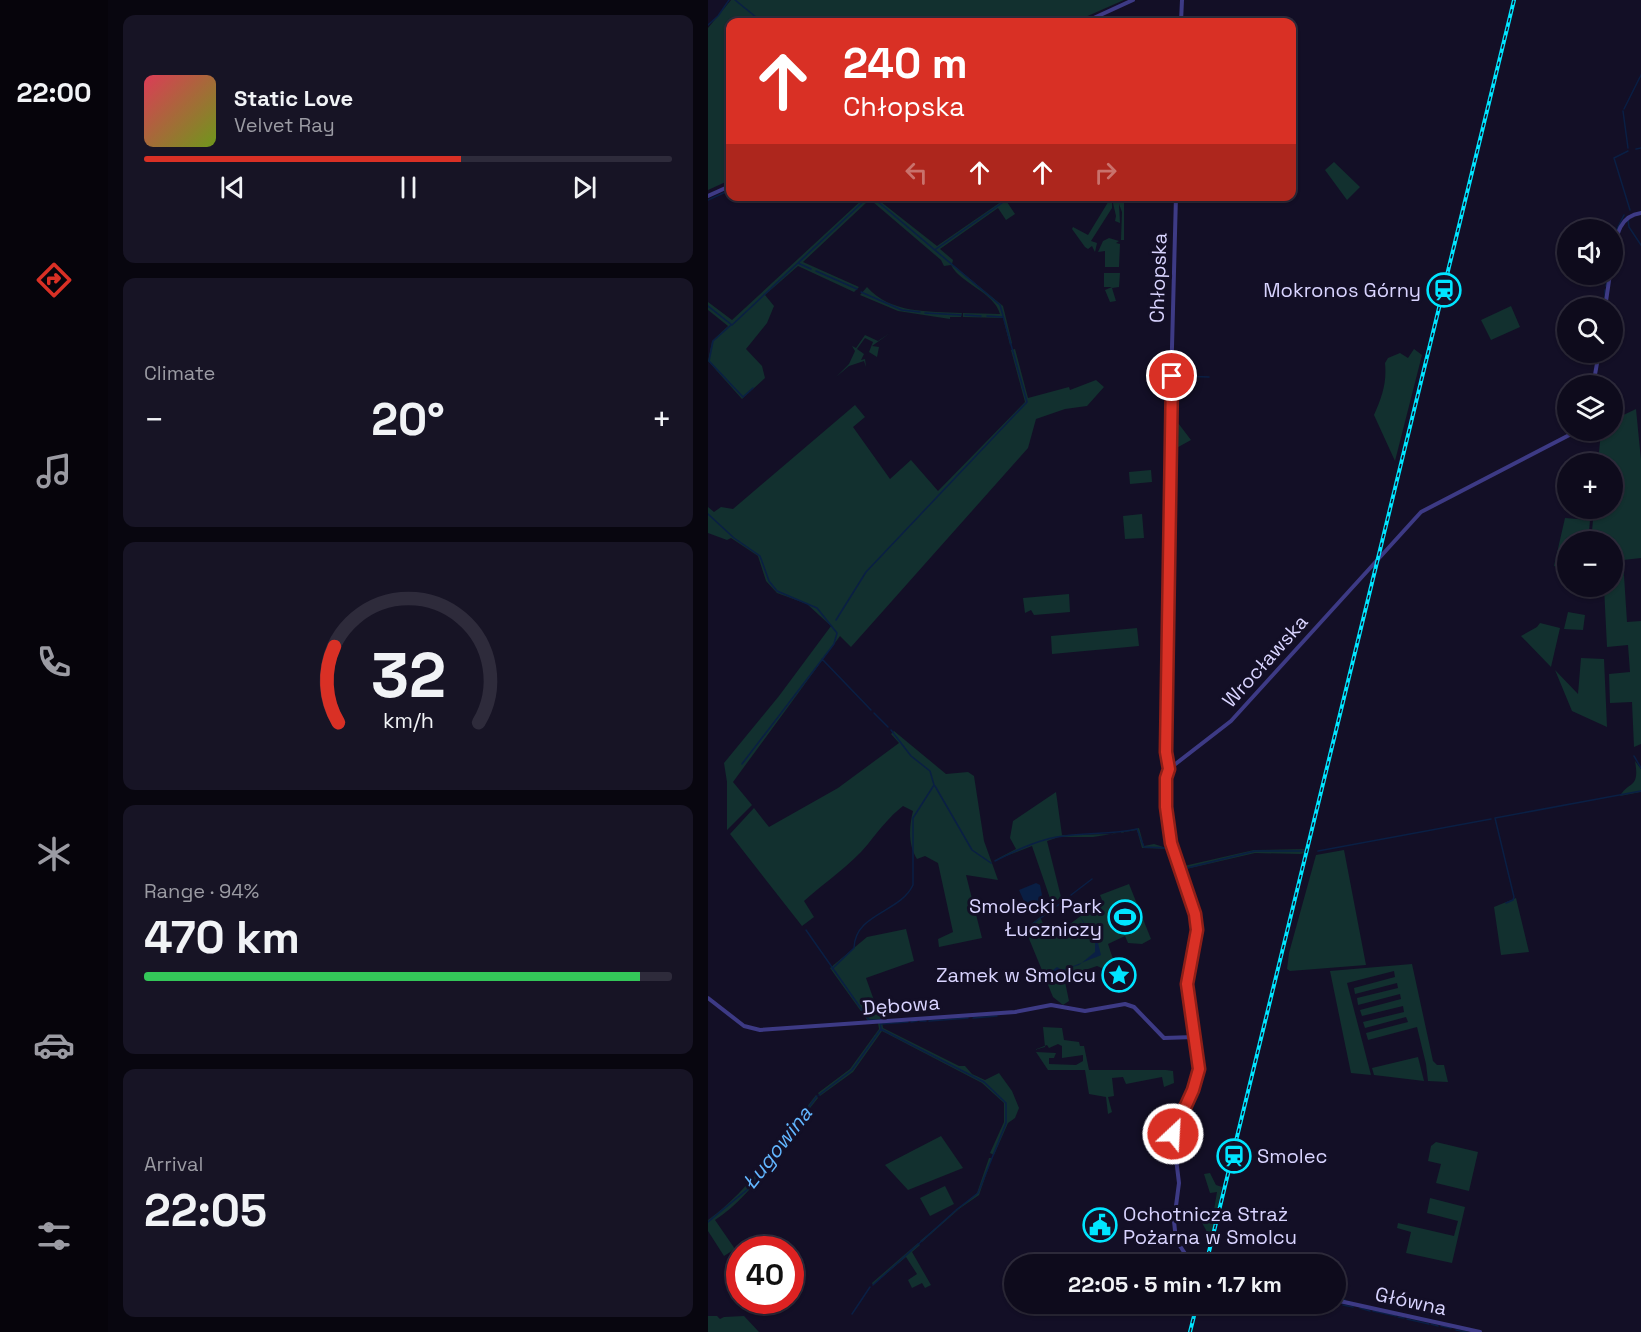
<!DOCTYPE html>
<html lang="en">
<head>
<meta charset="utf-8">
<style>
	body { margin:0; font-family:"Space Grotesk",sans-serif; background:#171425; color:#f1f3f6; height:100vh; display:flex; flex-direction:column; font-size:22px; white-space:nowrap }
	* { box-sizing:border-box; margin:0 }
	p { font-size:20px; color:#9b9ba3 }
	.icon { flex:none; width:33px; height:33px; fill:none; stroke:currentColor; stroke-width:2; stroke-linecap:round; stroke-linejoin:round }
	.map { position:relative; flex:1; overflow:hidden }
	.panel { display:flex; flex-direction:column; gap:15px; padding:15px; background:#08060f; width:600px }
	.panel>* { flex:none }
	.banner { position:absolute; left:18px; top:18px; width:570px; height:183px; border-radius:12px; box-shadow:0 2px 4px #0004,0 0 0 2px #2e2b3b; background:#d93025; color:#fff; overflow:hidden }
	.buttons { position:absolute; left:849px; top:219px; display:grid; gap:12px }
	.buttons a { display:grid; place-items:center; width:66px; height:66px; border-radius:50%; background:#0e0b1c; box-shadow:0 2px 4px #0004,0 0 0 2px #2e2b3b; font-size:30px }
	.speed { position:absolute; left:18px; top:1236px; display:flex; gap:12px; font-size:30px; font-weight:700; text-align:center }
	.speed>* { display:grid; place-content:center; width:78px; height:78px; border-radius:50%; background:#0e0b1c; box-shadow:0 2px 4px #0004,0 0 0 2px #2e2b3b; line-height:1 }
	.speed .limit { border:9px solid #d22; background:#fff; color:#111 }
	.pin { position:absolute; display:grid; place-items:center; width:51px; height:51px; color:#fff; margin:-26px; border:3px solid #fff; border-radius:50%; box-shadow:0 2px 6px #0007 }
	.me { position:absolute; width:66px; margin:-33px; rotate:25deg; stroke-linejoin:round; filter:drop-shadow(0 0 4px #0008) }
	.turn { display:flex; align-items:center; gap:21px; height:126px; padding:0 18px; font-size:27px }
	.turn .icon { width:78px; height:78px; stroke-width:2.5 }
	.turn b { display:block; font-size:42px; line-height:51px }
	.lanes { display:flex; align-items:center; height:57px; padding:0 18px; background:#0003; justify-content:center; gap:30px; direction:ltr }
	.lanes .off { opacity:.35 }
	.big { font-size:45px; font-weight:700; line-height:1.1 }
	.panel .widget { flex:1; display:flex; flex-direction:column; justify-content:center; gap:9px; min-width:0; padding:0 21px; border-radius:12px; background:#171425 }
	.panel .dial { align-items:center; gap:0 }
	.dial svg { height:156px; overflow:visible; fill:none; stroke:#2e2b3b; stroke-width:7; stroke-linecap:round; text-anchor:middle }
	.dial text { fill:#f1f3f6; stroke:none }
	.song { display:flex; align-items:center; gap:18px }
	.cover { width:72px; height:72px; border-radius:9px; background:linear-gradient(135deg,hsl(350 70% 55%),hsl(80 70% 35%)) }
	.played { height:6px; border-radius:3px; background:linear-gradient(90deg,#d93025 60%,#2e2b3b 60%) }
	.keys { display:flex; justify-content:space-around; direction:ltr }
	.heat { display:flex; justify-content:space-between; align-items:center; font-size:33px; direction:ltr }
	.charge { height:9px; border-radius:4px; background:linear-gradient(90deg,#34c759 94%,#2e2b3b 0) }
	.trip { position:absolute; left:296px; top:1254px; width:342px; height:60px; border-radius:30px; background:#0e0b1c; box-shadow:0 2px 4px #0004,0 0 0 2px #2e2b3b; font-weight:700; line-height:60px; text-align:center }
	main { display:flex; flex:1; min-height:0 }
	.tabs { display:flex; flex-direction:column; width:108px; justify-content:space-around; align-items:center; background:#06040b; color:#9b9ba3 }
	.tabs .icon { width:42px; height:42px }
	.tabs .selected { color:#d93025 }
	.tabs b { font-size:27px; color:#f1f3f6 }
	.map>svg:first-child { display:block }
</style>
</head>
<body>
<main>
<nav class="tabs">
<b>22:00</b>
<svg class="icon selected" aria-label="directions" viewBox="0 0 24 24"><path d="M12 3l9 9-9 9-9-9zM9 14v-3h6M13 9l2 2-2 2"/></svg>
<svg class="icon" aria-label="music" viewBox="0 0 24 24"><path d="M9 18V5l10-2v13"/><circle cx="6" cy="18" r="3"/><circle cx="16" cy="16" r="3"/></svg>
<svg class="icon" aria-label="phone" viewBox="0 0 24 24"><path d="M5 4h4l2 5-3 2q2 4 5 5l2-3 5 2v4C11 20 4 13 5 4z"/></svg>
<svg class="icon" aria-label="climate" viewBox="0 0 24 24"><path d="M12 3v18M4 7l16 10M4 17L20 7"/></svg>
<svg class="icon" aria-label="car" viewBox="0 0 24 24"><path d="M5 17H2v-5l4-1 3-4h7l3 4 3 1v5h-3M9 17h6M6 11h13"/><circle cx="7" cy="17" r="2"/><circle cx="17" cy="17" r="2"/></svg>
<svg class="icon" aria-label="filters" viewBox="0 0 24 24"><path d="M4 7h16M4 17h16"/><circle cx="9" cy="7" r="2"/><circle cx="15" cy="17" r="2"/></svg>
</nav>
<section class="panel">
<div class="widget">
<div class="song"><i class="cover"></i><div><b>Static Love</b><p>Velvet Ray</p></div></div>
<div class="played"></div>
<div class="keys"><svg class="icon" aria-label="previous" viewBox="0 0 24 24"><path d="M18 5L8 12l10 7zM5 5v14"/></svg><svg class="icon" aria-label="pause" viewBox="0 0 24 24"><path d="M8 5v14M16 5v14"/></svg><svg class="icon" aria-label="next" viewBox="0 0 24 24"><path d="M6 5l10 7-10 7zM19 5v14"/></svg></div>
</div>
<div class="widget"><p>Climate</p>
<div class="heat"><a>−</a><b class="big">20°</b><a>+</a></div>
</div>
<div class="widget dial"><svg viewBox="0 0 100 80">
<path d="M14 69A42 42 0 1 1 86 69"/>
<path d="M14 69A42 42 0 0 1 12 30" stroke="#d93025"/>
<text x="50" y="56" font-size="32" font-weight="700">32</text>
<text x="50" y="72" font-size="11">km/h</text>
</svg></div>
<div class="widget"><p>Range · 94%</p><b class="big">470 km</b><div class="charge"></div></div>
<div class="widget"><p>Arrival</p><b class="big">22:05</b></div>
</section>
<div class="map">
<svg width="933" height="1332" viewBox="0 0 933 1332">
	<rect width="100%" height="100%" fill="#130f26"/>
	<!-- green -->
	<path fill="#12302f" d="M 23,0 L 416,0 L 366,22 L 22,22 L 22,180 L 0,190 L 0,28 Z
		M 626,162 L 652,187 L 639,200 L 617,170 Z
		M 157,197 L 168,198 L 229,246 L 300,197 L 307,197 L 299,202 L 307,214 L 298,220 L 290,208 L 232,249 L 245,260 L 244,264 L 295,306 L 304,343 L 302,345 L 295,318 L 255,317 L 255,313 L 292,314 C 286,292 253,284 243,265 L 236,266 L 233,260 L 165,202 L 160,201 L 95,262 L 151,287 L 146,292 L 90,266 L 57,295 L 66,306 L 59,323 L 38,349 L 54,366 L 57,378 L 34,399 L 0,361 L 4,341 L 20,326 L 0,310 L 0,302 L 24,320 Z
		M 402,199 L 404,201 L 404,208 L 383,241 L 389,243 L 387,252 L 384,246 L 380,249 L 377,247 L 364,229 L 365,227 L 380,235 Z
		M 407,199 L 416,202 L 416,240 L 413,240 L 414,212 L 411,204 L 412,223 L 407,221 L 408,216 L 405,203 Z
		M 401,238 L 411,241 L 408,243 L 412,244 L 411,267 L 397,267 L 397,251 L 390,252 L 395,241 Z
		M 396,273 L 412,273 L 411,287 L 404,288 L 408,301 L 402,302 L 397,290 L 404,287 L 396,287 Z
		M 159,287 C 183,314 220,311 254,313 L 253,317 L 242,317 L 242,319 L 190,311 L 152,295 Z
		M 803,306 L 812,327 L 783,340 L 773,320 Z
		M 182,333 L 164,346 L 171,347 L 169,357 L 161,352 L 165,342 L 157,338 L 149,349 L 156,354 L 153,360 L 157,359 L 158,367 L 156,361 L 141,366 L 128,377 L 141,364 L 147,351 L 144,346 L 148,348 L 157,335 L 170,341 Z
		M 307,349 L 320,398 L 361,387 L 362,390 L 388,380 L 396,387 L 379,406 L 357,409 L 328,419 L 320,448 L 143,647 L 132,636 L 25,782 L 44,805 L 19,830 L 19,782 L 16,763 L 71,696 L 123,626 L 99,604 L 69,593 L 58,581 L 50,556 L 23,538 L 19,540 L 0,533 L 0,507 L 6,512 L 13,507 L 25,509 L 147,405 L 157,417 L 145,427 L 182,479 L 203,460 L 230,491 L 317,402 L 303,350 Z
		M 706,349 L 714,355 L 687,461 L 666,415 C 674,397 679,383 677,363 L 680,358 L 692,353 L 700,358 Z
		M 928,409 L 933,460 L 933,558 L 915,560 L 919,622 L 933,621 L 933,744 L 926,747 L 924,702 L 902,703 L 901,674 L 922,672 L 920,645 L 899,647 L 896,587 L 904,586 L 904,542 L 889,541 L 884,531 L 886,509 L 904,508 L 904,464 L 890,463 L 893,431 L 904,430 L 905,420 Z
		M 467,419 L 483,440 L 463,451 Z
		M 443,470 L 444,482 L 422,484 L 421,472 Z
		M 434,514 L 436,538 L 417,539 L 415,516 Z
		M 857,518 L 882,520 L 881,532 L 876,541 L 860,542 L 859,569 L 846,566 Z
		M 361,594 L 362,612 L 326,615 L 323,610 L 317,613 L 315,598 Z
		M 860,612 L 877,615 L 875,630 L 856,629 Z
		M 832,623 L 852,628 L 843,667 L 813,636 L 829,627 Z
		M 429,628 L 431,646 L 344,654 L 343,636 Z
		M 873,658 L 896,659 L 899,727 L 864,711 L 847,670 L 870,694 Z
		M 186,731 L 238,774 L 260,772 L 266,776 L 276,841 L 290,880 L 258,875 L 274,938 L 231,947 L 230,939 L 245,932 L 230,863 L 217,856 L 209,859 C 200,845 201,827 205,811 L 195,806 C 181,817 171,830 160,844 C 143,865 117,882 96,901 L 106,917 L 94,926 L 22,834 L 46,808 L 61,827 L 130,788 L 191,743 L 183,734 Z
		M 927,761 L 933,769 L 933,792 L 912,796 C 921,781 932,789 927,761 Z
		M 348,792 L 354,835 L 406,834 L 431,828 L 436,846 L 446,844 L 462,849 L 434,848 L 429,830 L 385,837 L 351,837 L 339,841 L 353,897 L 344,904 L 324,846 L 285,861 L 308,849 L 302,838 L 305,821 Z
		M 466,847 L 471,848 L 476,866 L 546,850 L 599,849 L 598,853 L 592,854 L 547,853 L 474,870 Z
		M 636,850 L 658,965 L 582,971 L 579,969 L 581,953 L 608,855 Z
		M 421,884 L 443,939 L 434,944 L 420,943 L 417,936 L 400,944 L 406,962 L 415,959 L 421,968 L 425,987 L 404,990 L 396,969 L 389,966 L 356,977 L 361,1001 L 355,1005 L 345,997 L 317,929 L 332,917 L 342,939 L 394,900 L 392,895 Z
		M 808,898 L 821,952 L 793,955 L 786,907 Z
		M 198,929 L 206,961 L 158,978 L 173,1020 L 160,1021 L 122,968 L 159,937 Z
		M 704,964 L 725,1061 L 729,1065 L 736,1065 L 740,1082 L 720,1081 L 718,1064 L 709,1027 L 660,1040 L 658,1033 L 700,1022 L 698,1017 L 657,1028 L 655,1022 L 696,1012 L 695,1006 L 654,1016 L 652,1010 L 693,999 L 692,994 L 650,1005 L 649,998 L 690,988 L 689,983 L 647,994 L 646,988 L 687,977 L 686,971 L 639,983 L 663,1075 L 643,1073 L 622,971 Z
		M 174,1022 L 175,1028 L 251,1066 L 257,1066 L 264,1074 L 277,1080 L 291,1073 L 304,1091 L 311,1108 L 307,1118 L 300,1123 L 286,1155 L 282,1153 L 296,1122 L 296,1103 L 274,1083 L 174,1031 L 145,1072 L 112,1096 L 110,1093 L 142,1069 L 171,1029 L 170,1023 Z
		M 335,1027 L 354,1028 L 356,1040 L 371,1042 L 372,1046 L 376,1046 L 381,1070 L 458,1070 L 465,1071 L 466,1083 L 456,1087 L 454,1077 L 418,1084 L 415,1077 L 404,1078 L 406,1096 L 400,1097 L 404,1112 L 400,1114 L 398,1097 L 381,1094 L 377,1070 L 340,1070 L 328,1052 L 348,1053 L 346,1058 L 341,1058 L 341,1064 L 368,1065 L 375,1061 L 375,1055 L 354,1058 L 354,1046 L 350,1044 L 341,1048 L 339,1045 L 326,1050 L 337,1047 Z
		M 710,1057 L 716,1081 L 666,1075 L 664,1068 Z
		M 108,1095 L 110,1098 C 76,1139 52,1190 7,1220 L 27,1249 L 16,1256 L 0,1231 L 0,1220 C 45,1188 74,1138 108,1095 Z
		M 233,1136 L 255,1168 L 200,1190 L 177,1165 Z
		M 728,1142 L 770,1152 L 761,1191 L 728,1183 L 733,1164 L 720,1161 L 723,1146 Z
		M 281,1158 L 284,1158 L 271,1195 L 251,1209 L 214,1242 L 212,1241 L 218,1236 L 269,1193 Z
		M 502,1173 L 508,1185 L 514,1187 L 503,1239 L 493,1221 L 505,1216 L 509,1192 L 502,1193 L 496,1174 Z
		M 237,1186 L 246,1204 L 222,1216 L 212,1198 Z
		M 722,1198 L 757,1207 L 744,1263 L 698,1253 L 703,1232 L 689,1228 L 690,1223 L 746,1236 L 750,1221 L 719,1213 Z
		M 210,1243 L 212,1245 L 204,1252 L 223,1285 L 217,1288 L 214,1283 L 204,1288 L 200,1280 L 209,1274 L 198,1257 L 165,1285 L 164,1283 Z
		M 0,1316 L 9,1316 L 12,1319 L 16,1317 L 36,1316 L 51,1332 L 0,1332 Z"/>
	<!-- water -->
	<path fill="#0a1f44" d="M 328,883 L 332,885 L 334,895 L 327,905 L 319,908 L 311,890 Z
		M 371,915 L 390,943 L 393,955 C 383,960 357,967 351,975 L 346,975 L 345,970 L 349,967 L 354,970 L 371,965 L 387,952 L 387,943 Z"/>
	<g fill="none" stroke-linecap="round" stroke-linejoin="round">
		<!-- stream -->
		<path stroke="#0a1f44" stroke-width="1.5" d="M 27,0 L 54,22
			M 0,25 L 10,16 L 21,0
			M 933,76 L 933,75
			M 916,109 L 932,77
			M 915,111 L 920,148
			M 928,149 L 933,148
			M 920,151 L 906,158 L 922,210
			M 0,200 L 22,190
			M 920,220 L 921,227 L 933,245
			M 907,233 L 916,215
			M 905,241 L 906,236
			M 904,245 L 905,244
			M 228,249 L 304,196
			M 90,263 L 103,269
			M 108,271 L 149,289
			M 898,286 L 899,281
			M 153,292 L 194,310 L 212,312
			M 897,295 L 897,290
			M 0,306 L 24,325 L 157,200
			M 895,308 L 897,297
			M 217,313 L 253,315
			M 257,315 L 273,316
			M 279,316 L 295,317
			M 23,325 L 5,341 L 1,361 L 35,397 L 45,388
			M 472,376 L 501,377
			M 0,514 L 26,538 L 52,556 L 61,581 L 69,591 L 109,608 L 129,633 L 126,644 L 34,764
			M 128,620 L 158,572 L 319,402 L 292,305 L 163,196
			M 114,659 L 163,710
			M 166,713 L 180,727
			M 926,756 L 933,768
			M 227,786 L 264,850 L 283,863
			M 460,795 L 460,784
			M 460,801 L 461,812
			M 462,814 L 462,817
			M 462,820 L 463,826
			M 464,828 L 466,844
			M 467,848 L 475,869 L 547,851 L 598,851
			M 610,851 L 783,819
			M 287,861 C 307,851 327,841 349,837 C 375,832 402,835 429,829 L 436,847 L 462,848
			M 363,895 L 384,879
			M 798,903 L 805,900 L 806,897 L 787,818 L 933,791
			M 319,928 L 361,897
			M 98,930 L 161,1020 L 172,1020 L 173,1029 L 144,1070 L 111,1095
			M 124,969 L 146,948 C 147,913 192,913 205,885 L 205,818 L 226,785 L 222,771 L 203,756 L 183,730
			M 265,1018 L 289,1016
			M 212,1021 L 218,1021
			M 221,1021 L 260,1018
			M 203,1022 L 209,1021
			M 173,1024 L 200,1022
			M 173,1029 L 276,1082 L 298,1103 L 298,1123 L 270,1193 L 248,1210
			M 0,1222 L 41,1188 L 109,1096
			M 165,1285 L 247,1211
			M 627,1297 L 637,1300
			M 627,1303 L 631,1304
			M 635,1305 L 645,1307
			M 652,1308 L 662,1311
			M 665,1311 L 688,1316
			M 144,1314 L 162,1287
			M 690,1317 L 696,1318
			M 699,1319 L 721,1324
			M 723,1324 L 730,1326
			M 733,1326 L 743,1328
			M 748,1330 L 759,1332"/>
		<!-- tertiary -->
		<path stroke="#3d3a85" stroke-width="4" d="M 377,22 L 425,0
			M 473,22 L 474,0
			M 0,196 L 22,186
			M 468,196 L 460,498 L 458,752 L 461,769 L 458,778 L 458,807 L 463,841 L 489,925 L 487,950 L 479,984 L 491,1069 L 485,1090 L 465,1134 L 471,1183 L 466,1221 L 468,1240 L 484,1264
			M 904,261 C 908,240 909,216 933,213
			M 897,308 L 902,274
			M 885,386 L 891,352
			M 461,769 L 523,721 L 713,512 L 871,430
			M 0,998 L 36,1026 L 52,1030 L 307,1012 L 343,1005 L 377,1011 L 417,1004 L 426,1007 L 456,1038 L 486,1037
			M 627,1300 L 772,1332"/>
		<!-- rail casing -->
		<g stroke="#00e5ff" stroke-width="4">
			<path id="rail" d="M 498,1264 L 806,0
				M 482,1332 L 489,1304"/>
		</g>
		<!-- rail -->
		<use href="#rail" stroke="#130f26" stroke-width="1.5" stroke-dasharray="4.5" stroke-linecap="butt"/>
	</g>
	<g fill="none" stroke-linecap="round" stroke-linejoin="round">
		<!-- route casing -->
		<g stroke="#8d1f18" stroke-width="15">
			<path id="route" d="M 464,376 L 458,752 L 461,769 L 458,778 L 458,807 L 463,843 L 487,914 L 489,930 L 479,984 L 491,1069 L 485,1090 L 465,1134"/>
		</g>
		<!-- route -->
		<use href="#route" stroke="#d93025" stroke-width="10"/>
	</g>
	<!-- icons -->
	<defs>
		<g id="station-ring" transform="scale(1.725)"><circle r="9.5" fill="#130f26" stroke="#00e5ff" stroke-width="1.5"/><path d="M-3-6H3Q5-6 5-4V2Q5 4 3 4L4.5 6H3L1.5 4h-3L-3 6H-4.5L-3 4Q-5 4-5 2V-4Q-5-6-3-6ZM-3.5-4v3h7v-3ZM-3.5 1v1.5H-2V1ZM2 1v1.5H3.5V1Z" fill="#00e5ff"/></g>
		<g id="stadium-ring" transform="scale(1.725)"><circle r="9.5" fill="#130f26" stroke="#00e5ff" stroke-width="1.5"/><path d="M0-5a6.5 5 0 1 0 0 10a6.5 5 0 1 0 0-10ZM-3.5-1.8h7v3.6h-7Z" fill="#00e5ff"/></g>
		<g id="sight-ring" transform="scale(1.725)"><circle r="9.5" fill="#130f26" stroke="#00e5ff" stroke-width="1.5"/><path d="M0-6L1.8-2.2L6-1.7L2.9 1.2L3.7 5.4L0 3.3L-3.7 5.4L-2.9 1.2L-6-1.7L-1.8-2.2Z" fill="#00e5ff"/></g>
		<g id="civic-ring" transform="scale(1.725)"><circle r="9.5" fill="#130f26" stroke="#00e5ff" stroke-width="1.5"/><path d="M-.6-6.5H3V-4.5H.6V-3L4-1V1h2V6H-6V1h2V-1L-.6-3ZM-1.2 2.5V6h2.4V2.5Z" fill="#00e5ff"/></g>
	</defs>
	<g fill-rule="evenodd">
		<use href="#station-ring" x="736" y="290"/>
		<use href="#stadium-ring" x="417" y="917"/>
		<use href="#sight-ring" x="411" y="975"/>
		<use href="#station-ring" x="526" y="1156"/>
		<use href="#civic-ring" x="392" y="1225"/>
	</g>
	<g text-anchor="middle" stroke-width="6" stroke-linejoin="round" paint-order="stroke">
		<!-- street labels -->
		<g font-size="20" fill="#d9d4ff" stroke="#130f26">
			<text transform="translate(450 278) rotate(-88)" y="7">Chłopska</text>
			<text transform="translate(557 661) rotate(-48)" y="7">Wrocławska</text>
			<text transform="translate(193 1005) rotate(-4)" y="7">Dębowa</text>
			<text transform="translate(703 1301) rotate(12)" y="7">Główna</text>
		</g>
		<!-- poi labels -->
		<g font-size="20" fill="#d9d4ff" stroke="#130f26" text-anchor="end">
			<text x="713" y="297">Mokronos Górny</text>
			<text x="394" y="913">Smolecki Park<tspan x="394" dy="23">Łuczniczy</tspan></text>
			<text x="388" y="982">Zamek w Smolcu</text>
			<text x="549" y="1163" text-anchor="start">Smolec</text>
			<text x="415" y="1221" text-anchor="start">Ochotnicza Straż<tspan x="415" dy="23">Pożarna w Smolcu</tspan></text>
		</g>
		<!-- water labels -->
		<g font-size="21" font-style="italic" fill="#62b6ff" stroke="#130f26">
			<text transform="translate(69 1148) rotate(-52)" y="7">Ługowina</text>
		</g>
	</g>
</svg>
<div class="buttons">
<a><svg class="icon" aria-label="sound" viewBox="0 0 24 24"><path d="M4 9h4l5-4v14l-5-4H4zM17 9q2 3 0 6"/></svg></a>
<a><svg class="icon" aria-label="search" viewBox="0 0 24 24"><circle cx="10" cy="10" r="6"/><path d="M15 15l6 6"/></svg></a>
<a><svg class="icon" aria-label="layers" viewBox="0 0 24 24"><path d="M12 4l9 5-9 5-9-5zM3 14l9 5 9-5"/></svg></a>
<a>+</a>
<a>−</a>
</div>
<div class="speed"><div class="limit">40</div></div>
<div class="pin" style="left:464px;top:376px;background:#d93025"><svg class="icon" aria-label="arrive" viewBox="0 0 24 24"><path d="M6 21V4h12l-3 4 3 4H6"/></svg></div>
<svg class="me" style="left:465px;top:1134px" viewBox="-20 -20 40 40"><circle r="17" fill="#d93025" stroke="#fff" stroke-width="3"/><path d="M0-11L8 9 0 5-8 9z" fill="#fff"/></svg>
<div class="trip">22:05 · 5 min · 1.7 km</div>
<div class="banner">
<div class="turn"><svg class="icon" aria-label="ahead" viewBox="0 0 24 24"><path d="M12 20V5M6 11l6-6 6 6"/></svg><div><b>240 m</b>Chłopska</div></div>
<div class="lanes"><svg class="icon off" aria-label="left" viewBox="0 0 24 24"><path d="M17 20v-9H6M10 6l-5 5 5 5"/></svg><svg class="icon" aria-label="ahead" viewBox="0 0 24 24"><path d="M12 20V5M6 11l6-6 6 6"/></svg><svg class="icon" aria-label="ahead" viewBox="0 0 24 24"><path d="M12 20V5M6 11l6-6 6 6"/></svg><svg class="icon off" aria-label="right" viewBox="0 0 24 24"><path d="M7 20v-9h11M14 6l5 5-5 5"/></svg></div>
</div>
</div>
</main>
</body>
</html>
